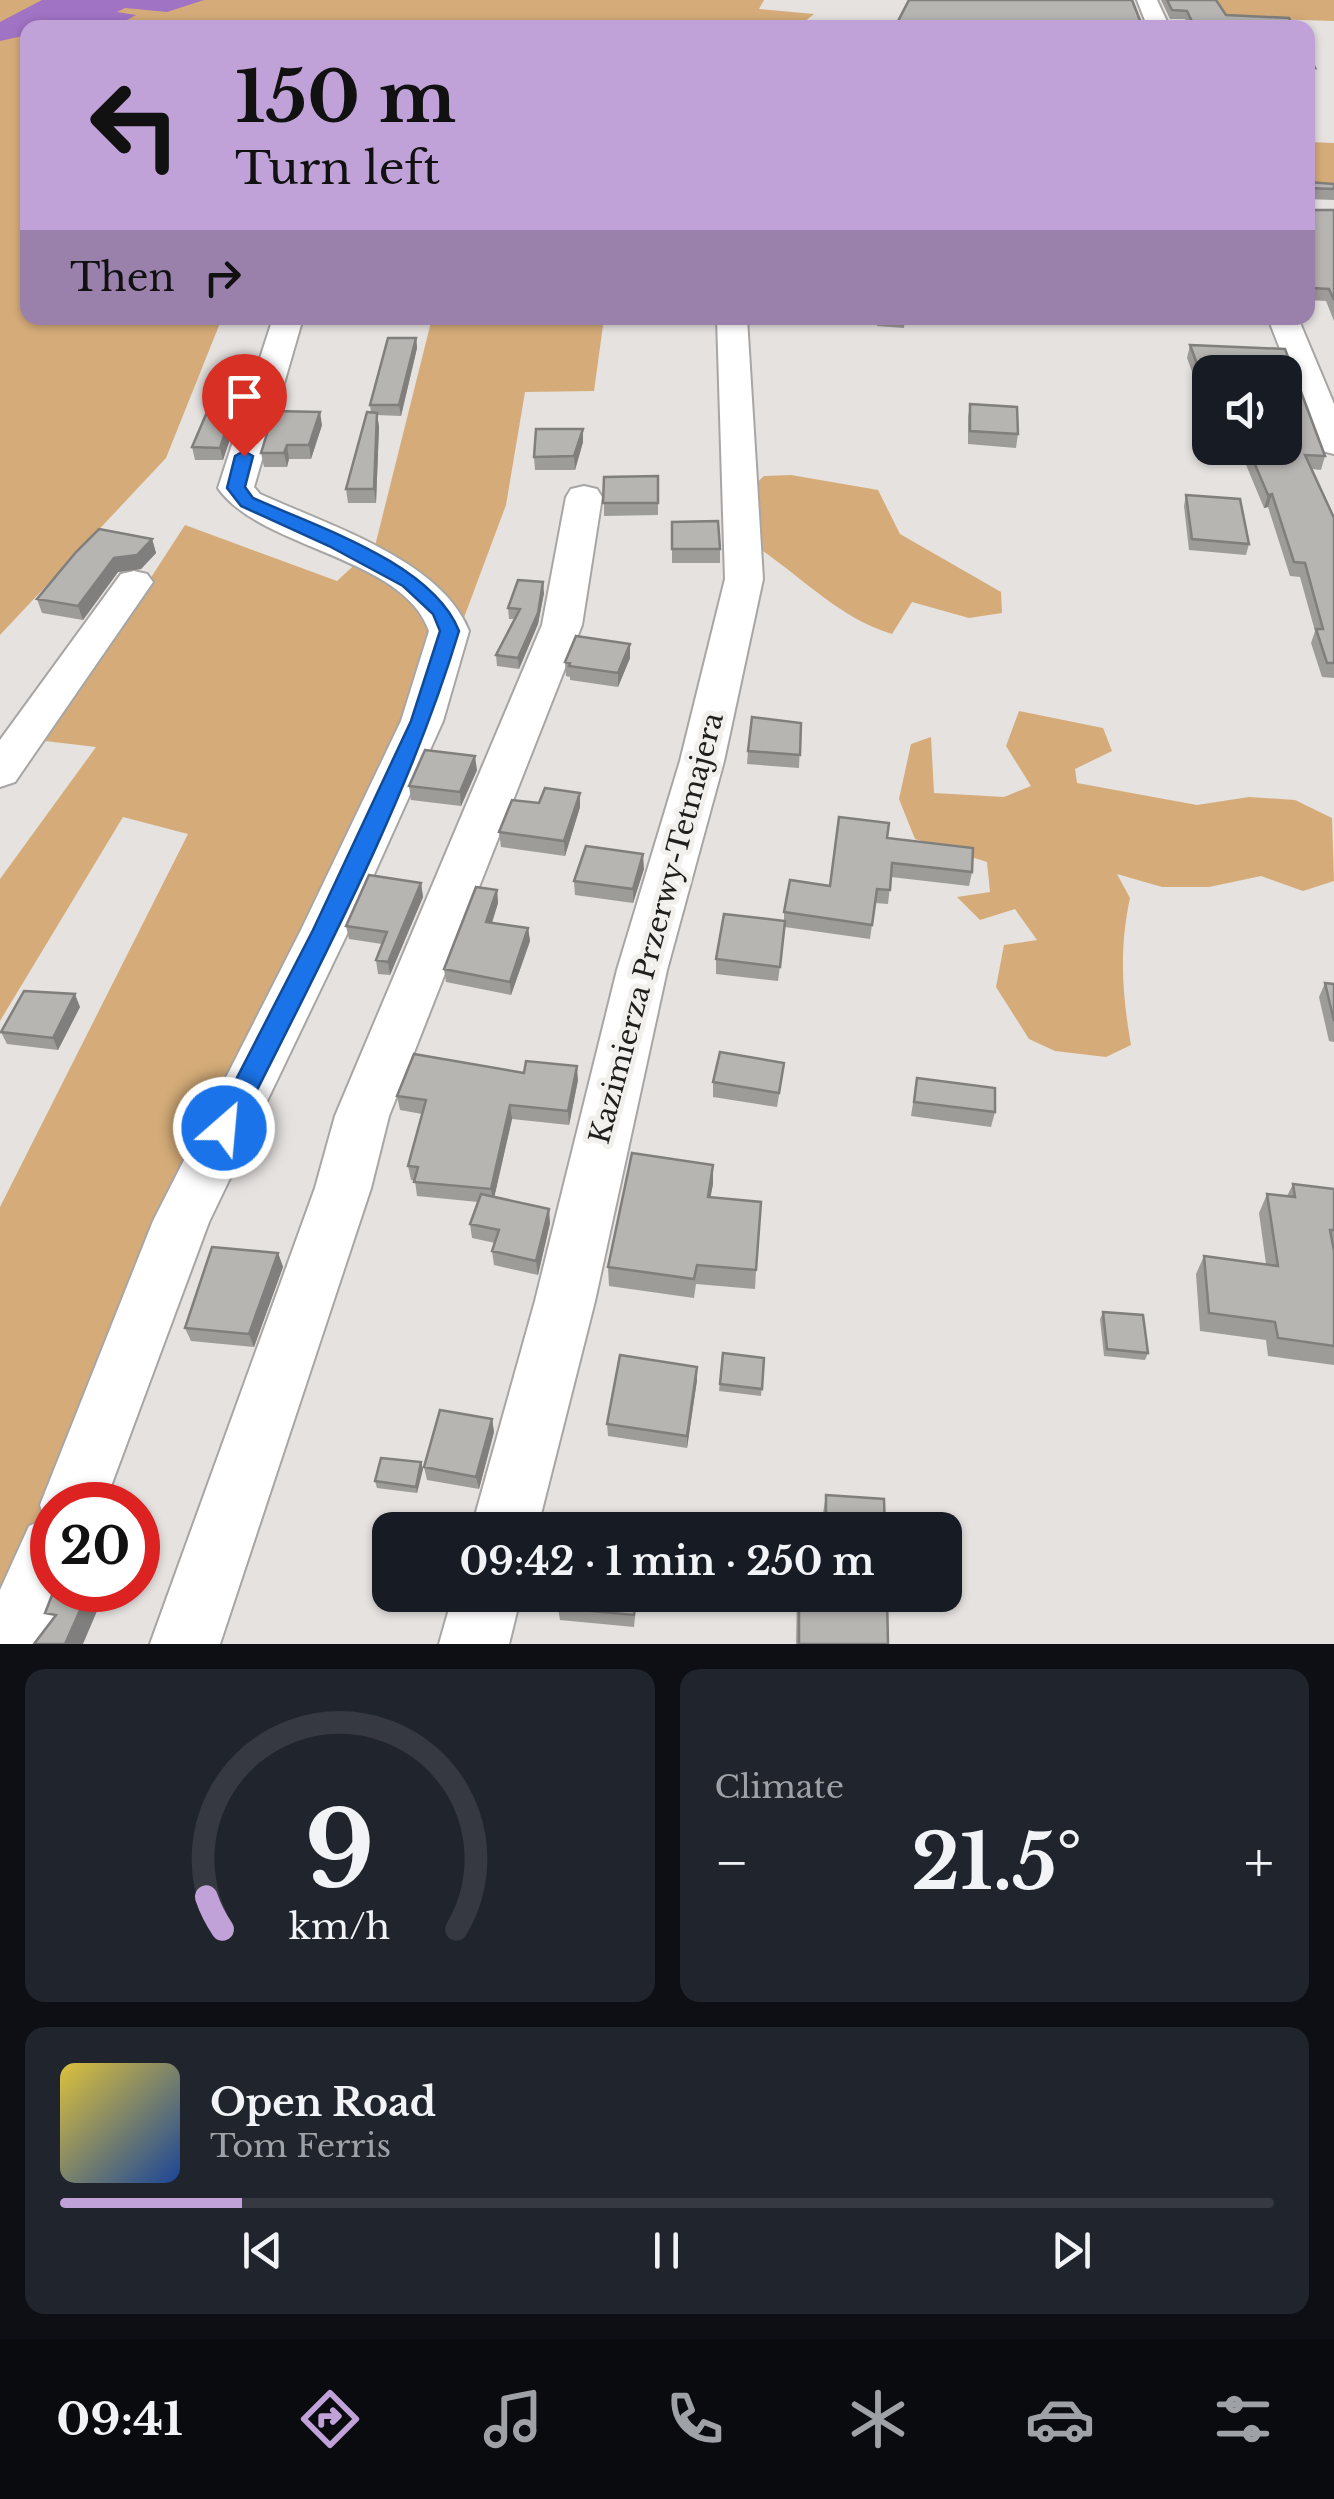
<!DOCTYPE html>
<html lang="en">
<head>
<meta charset="utf-8">
<style>
	body { margin:0; font-family:"Libre Baskerville",serif; background:#20242c; color:#f1f3f6; height:100vh; display:flex; flex-direction:column; font-size:38px; white-space:nowrap }
	* { box-sizing:border-box; margin:0 }
	p { font-size:32px; color:#9ea1a6 }
	.icon { flex:none; width:55px; height:55px; fill:none; stroke:currentColor; stroke-width:2; stroke-linecap:round; stroke-linejoin:round }
	.map { position:relative; height:1644px; overflow:hidden }
	.panel { display:flex; flex-direction:column; gap:25px; padding:25px; background:#0d0f14; flex:1 }
	.panel>* { flex:none }
	.banner { position:absolute; left:20px; top:20px; width:1295px; height:305px; border-radius:20px; box-shadow:0 2px 8px #0004; background:#c0a2d8; color:#111; overflow:hidden }
	.controls { position:absolute; left:1192px; top:355px; display:grid; gap:20px }
	.controls a { display:grid; place-items:center; width:110px; height:110px; border-radius:20px; background:#171b24; box-shadow:0 2px 8px #0004; font-size:50px }
	.speed { position:absolute; left:30px; top:1482px; display:flex; gap:20px; font-size:50px; font-weight:700; text-align:center }
	.speed>* { display:grid; place-content:center; width:130px; height:130px; border-radius:50%; background:#171b24; box-shadow:0 2px 8px #0004; line-height:1 }
	.speed .limit { border:15px solid #d22; background:#fff; color:#111 }
	.pin { position:absolute; display:grid; place-items:center; width:85px; height:85px; color:#fff; margin:-102px -42px; border-radius:50% 50% 50% 0; rotate:-45deg; box-shadow:0 0 10px #0007 }
	.pin .icon { rotate:45deg }
	.me { position:absolute; width:110px; margin:-55px; rotate:27deg; stroke-linejoin:round; filter:drop-shadow(0 0 8px #0008) }
	.turn { display:flex; align-items:center; gap:35px; height:210px; padding:0 50px; font-size:45px }
	.turn .icon { width:130px; height:130px; stroke-width:2.5 }
	.turn b { display:block; font-size:70px; line-height:85px }
	.then { display:flex; align-items:center; height:95px; padding:0 50px; background:#0003; gap:20px; font-size:38px }
	.big { font-size:75px; font-weight:700; line-height:1.1 }
	.panel .card { flex:1; display:flex; flex-direction:column; justify-content:center; gap:15px; min-width:0; padding:0 35px; border-radius:20px; background:#20242c }
	.panel .dial { align-items:center; gap:0 }
	.dial svg { height:260px; overflow:visible; fill:none; stroke:#363941; stroke-width:7; stroke-linecap:round; text-anchor:middle }
	.dial text { fill:#f1f3f6; stroke:none }
	.song { display:flex; align-items:center; gap:30px }
	.cover { width:120px; height:120px; border-radius:15px; background:linear-gradient(135deg,hsl(50 70% 55%),hsl(220 70% 35%)) }
	.played { height:10px; border-radius:5px; background:linear-gradient(90deg,#c0a2d8 15%,#363941 15%) }
	.keys { display:flex; justify-content:space-around; direction:ltr }
	.heat { display:flex; justify-content:space-between; align-items:center; font-size:55px; direction:ltr }
	.panel .tiles { flex:1; display:grid; gap:25px; grid-template-columns:1fr 1fr }
	.card:last-child { grid-column:span 2 }
	.trip { position:absolute; left:372px; top:1512px; width:590px; height:100px; border-radius:20px; background:#171b24; box-shadow:0 2px 8px #0004; font-weight:700; line-height:100px; text-align:center }
	.menu { display:flex; height:160px; justify-content:space-around; align-items:center; background:#090b0e; color:#9ea1a6 }
	.menu .icon { width:70px; height:70px }
	.menu .active { color:#c0a2d8 }
	.menu b { font-size:45px; color:#f1f3f6 }
	.map>svg:first-child { display:block }
</style>
</head>
<body>
<div class="map">
<svg width="1334" height="1644" viewBox="0 0 1334 1644">
	<rect width="100%" height="100%" fill="#e5e2e0"/>
	<!-- green -->
	<path fill="#d5ac79" d="M 0,0 L 764,0 L 759,9 L 814,14 L 803,23 L 810,28 L 28,28 L 28,318 L 222,318 L 166,458 L 0,635 Z
		M 1168,0 L 1334,0 L 1334,21 L 1175,16 Z
		M 1308,142 L 1334,143 L 1334,189 L 1308,188 Z
		M 432,318 L 604,318 L 594,391 L 525,392 L 506,505 L 459,631 L 183,1190 L 0,1618 L 0,1207 L 188,834 L 123,817 L 0,1021 L 0,879 L 96,747 L 45,741 L 185,525 L 337,581 L 375,546 Z
		M 791,475 L 878,490 L 900,534 L 1001,592 L 1002,613 L 969,618 L 912,602 L 892,634 C 836,617 800,574 752,544 L 750,489 L 764,476 Z
		M 1019,711 L 1103,728 L 1112,751 L 1075,769 L 1077,783 L 1197,805 L 1249,797 L 1295,800 L 1332,818 L 1334,881 L 1303,891 L 1261,876 L 1209,887 L 1162,887 L 1117,874 L 1130,898 C 1119,949 1122,994 1131,1045 L 1106,1057 L 1055,1051 L 1029,1039 L 996,987 L 1004,945 L 1037,940 L 1015,909 L 980,920 L 957,897 L 990,892 L 987,862 L 915,839 L 899,799 L 911,744 L 931,737 L 934,793 L 1004,797 L 1031,786 L 1006,746 Z"/>
	<!-- water -->
	<path fill="#a173c4" d="M 42,0 L 204,0 L 167,12 L 125,8 L 117,12 L 136,15 L 127,20 L 28,28 L 27,35 L 0,41 L 0,22 Z"/>
	<g fill="none" stroke-linecap="round" stroke-linejoin="round">
		<!-- minor casing -->
		<g stroke="#a8a6a4" stroke-width="4">
			<path id="minor" d="M 1137,0 L 1157,0 L 1170,28 L 1148,28 Z
				M 273,318 L 303,318 L 254,487 L 260,494 C 325,524 442,560 469,631 L 443,721 L 349,930 L 209,1222 L 104,1505 L 52,1505 L 52,1590 L 68,1590 L 46,1644 L 0,1644 L 0,1590 L 29,1526 L 45,1519 L 40,1505 L 153,1221 L 301,930 L 401,721 L 429,631 C 403,556 260,549 218,488 Z
				M 717,318 L 747,318 L 763,579 L 724,761 L 667,970 L 595,1301 L 537,1530 L 471,1530 L 535,1301 L 617,970 L 680,761 L 725,579 Z
				M 1268,318 L 1298,318 L 1334,404 L 1334,454 L 1322,451 L 1317,444 Z
				M 584,486 L 597,489 L 602,497 L 582,625 L 389,1116 L 371,1188 L 220,1644 L 150,1644 L 315,1188 L 335,1116 L 542,625 L 566,497 L 571,489 Z
				M 134,571 L 147,574 L 153,582 L 15,782 L 0,787 L 0,740 L 121,574 Z
				M 453,1595 L 521,1595 L 509,1644 L 439,1644 Z"/>
		</g>
		<!-- minor -->
		<use href="#minor" fill="#fff" fill-rule="evenodd"/>
	</g>
	<!-- wall -->
	<path fill="#9d9c99" d="M 1161,0 L 1216,0 L 1226,15 L 1294,28 L 1189,28 L 1185,19 L 1170,19 Z
		M 897,23 L 1143,28 L 897,28 Z
		M 1308,54 L 1315,68 L 1312,76 L 1308,76 Z
		M 1308,101 L 1314,110 L 1311,119 L 1308,119 Z
		M 1308,182 L 1334,184 L 1334,200 L 1308,199 L 1308,210 L 1334,210 L 1334,321 L 1326,301 L 1308,300 Z
		M 878,318 L 905,318 L 904,328 L 877,326 Z
		M 416,338 L 417,348 L 401,416 L 377,415 L 379,427 L 376,503 L 348,503 L 346,489 L 371,412 L 370,405 Z
		M 1190,345 L 1325,456 L 1321,470 L 1312,469 L 1334,518 L 1334,678 L 1322,677 L 1311,643 L 1315,631 L 1300,577 L 1290,576 L 1268,507 L 1264,508 L 1239,448 L 1285,448 L 1210,372 L 1210,421 L 1187,358 Z
		M 970,404 L 1018,434 L 1016,448 L 968,444 L 968,417 Z
		M 232,412 L 235,424 L 223,460 L 195,460 L 192,447 Z
		M 322,425 L 311,459 L 289,459 L 287,467 L 264,467 L 261,453 Z
		M 583,442 L 575,470 L 535,470 L 534,457 Z
		M 658,476 L 658,515 L 604,516 L 604,477 Z
		M 1186,495 L 1249,544 L 1246,555 L 1189,550 L 1184,506 Z
		M 672,522 L 720,549 L 720,563 L 672,563 Z
		M 152,539 L 156,553 L 141,569 L 118,572 L 83,620 L 42,613 L 37,599 Z
		M 544,593 L 538,624 L 519,669 L 497,666 L 496,655 L 514,619 L 509,619 L 508,608 Z
		M 630,658 L 618,687 L 570,680 L 570,677 L 566,676 L 565,662 Z
		M 801,723 L 799,768 L 747,764 L 748,751 Z
		M 477,770 L 461,806 L 411,800 L 409,786 Z
		M 580,793 L 580,807 L 565,856 L 501,847 L 499,832 L 539,803 Z
		M 887,838 L 972,872 L 969,886 L 891,877 L 888,904 L 875,903 L 870,939 L 785,927 L 778,981 L 716,974 L 716,959 L 784,921 L 784,912 L 830,886 Z
		M 644,869 L 633,903 L 575,895 L 574,881 Z
		M 421,883 L 423,897 L 390,975 L 378,974 L 376,960 L 382,944 L 349,939 L 346,926 Z
		M 497,890 L 498,903 L 492,923 L 528,928 L 530,941 L 511,995 L 446,982 L 444,969 Z
		M 1325,983 L 1334,984 L 1334,1042 L 1329,1041 L 1319,997 Z
		M 80,1007 L 58,1050 L 7,1044 L 1,1032 Z
		M 524,1073 L 578,1080 L 569,1125 L 512,1119 L 494,1197 L 550,1223 L 538,1275 L 494,1265 L 492,1251 L 495,1243 L 472,1238 L 470,1224 L 478,1202 L 417,1196 L 415,1181 L 411,1180 L 408,1166 L 422,1114 L 400,1110 L 397,1096 Z
		M 782,1077 L 777,1107 L 713,1097 L 713,1082 Z
		M 917,1078 L 995,1112 L 991,1127 L 911,1116 Z
		M 713,1184 L 710,1197 L 756,1270 L 755,1289 L 696,1284 L 694,1298 L 609,1286 L 608,1267 Z
		M 1293,1184 L 1334,1189 L 1334,1365 L 1268,1356 L 1266,1340 L 1200,1331 L 1196,1274 L 1204,1256 L 1266,1264 L 1259,1213 L 1267,1194 L 1287,1196 Z
		M 278,1253 L 283,1267 L 254,1347 L 191,1341 L 185,1328 Z
		M 1103,1312 L 1148,1353 L 1145,1360 L 1104,1356 L 1100,1319 Z
		M 723,1353 L 764,1358 L 761,1396 L 719,1391 Z
		M 697,1367 L 697,1380 L 687,1448 L 608,1436 L 607,1424 Z
		M 492,1419 L 494,1432 L 479,1489 L 427,1480 L 424,1467 Z
		M 421,1462 L 423,1469 L 417,1493 L 377,1488 L 375,1481 Z
		M 826,1495 L 885,1530 L 823,1530 L 823,1513 Z
		M 560,1595 L 637,1595 L 634,1627 L 560,1620 L 558,1608 Z
		M 797,1595 L 887,1595 L 888,1644 L 796,1644 Z"/>
	<!-- shaded-wall -->
	<path fill="#807f7d" d="M 416,338 L 417,348 L 401,416 L 399,405 Z
		M 232,412 L 235,424 L 223,460 L 220,448 Z
		M 320,412 L 322,425 L 311,459 L 309,445 Z
		M 377,413 L 379,427 L 376,503 L 374,489 Z
		M 583,429 L 583,442 L 575,470 L 574,456 Z
		M 287,445 L 289,459 L 287,467 L 284,453 Z
		M 1272,494 L 1268,507 L 1264,508 L 1268,495 Z
		M 152,539 L 156,553 L 141,569 L 118,572 L 83,620 L 78,606 L 114,558 Z
		M 543,582 L 544,593 L 538,624 L 519,669 L 518,658 Z
		M 630,644 L 630,658 L 618,687 L 618,673 Z
		M 475,756 L 477,770 L 461,806 L 460,792 Z
		M 580,793 L 580,807 L 565,856 L 564,841 Z
		M 643,854 L 644,869 L 633,903 L 633,889 Z
		M 421,883 L 423,897 L 390,975 L 388,962 Z
		M 497,890 L 498,903 L 488,935 L 486,922 Z
		M 528,928 L 530,941 L 511,995 L 510,982 Z
		M 75,994 L 80,1007 L 58,1050 L 53,1038 Z
		M 577,1066 L 578,1080 L 569,1125 L 568,1111 Z
		M 510,1105 L 512,1119 L 493,1203 L 491,1189 Z
		M 713,1165 L 713,1184 L 707,1216 L 708,1197 Z
		M 549,1209 L 550,1223 L 538,1275 L 536,1261 Z
		M 278,1253 L 283,1267 L 254,1347 L 249,1334 Z
		M 697,1367 L 697,1380 L 687,1448 L 687,1436 Z
		M 492,1419 L 494,1432 L 479,1489 L 476,1477 Z
		M 421,1462 L 423,1469 L 417,1493 L 416,1487 Z
		M 89,1590 L 106,1590 L 83,1644 L 65,1644 Z"/>
	<!-- building -->
	<path fill="#b7b5b2" stroke="#807f7d" stroke-width="2.5" d="M 909,0 L 1132,0 L 1143,28 L 944,28 L 897,23 Z
		M 1167,0 L 1216,0 L 1226,15 L 1289,18 L 1294,28 L 1195,28 L 1187,11 L 1172,10 Z
		M 1308,54 L 1315,68 L 1308,67 Z
		M 1308,182 L 1334,184 L 1334,189 L 1308,188 L 1308,210 L 1334,210 L 1334,300 L 1329,289 L 1312,288 L 1308,276 Z
		M 388,338 L 416,338 L 399,405 L 370,405 Z
		M 1190,345 L 1285,349 L 1325,456 L 1305,455 L 1334,518 L 1334,663 L 1327,663 L 1316,629 L 1323,629 L 1305,563 L 1294,562 L 1272,494 L 1268,495 L 1248,448 L 1285,448 L 1285,372 L 1210,372 L 1210,399 Z
		M 970,404 L 1017,407 L 1018,434 L 970,431 Z
		M 274,411 L 320,412 L 309,445 L 287,445 L 284,453 L 261,453 Z
		M 207,412 L 232,412 L 220,448 L 192,447 Z
		M 367,412 L 377,413 L 374,489 L 346,489 Z
		M 536,429 L 583,429 L 574,456 L 534,457 Z
		M 658,476 L 658,503 L 603,503 L 604,477 Z
		M 1186,495 L 1240,499 L 1249,544 L 1192,539 Z
		M 718,521 L 720,549 L 672,549 L 672,522 Z
		M 99,529 L 152,539 L 137,555 L 114,558 L 78,606 L 37,599 L 76,552 Z
		M 518,580 L 543,582 L 538,613 L 518,658 L 496,655 L 520,609 L 508,608 Z
		M 576,636 L 630,644 L 618,673 L 569,666 L 570,663 L 565,662 Z
		M 752,717 L 801,723 L 800,755 L 748,751 Z
		M 425,750 L 475,756 L 460,792 L 409,786 Z
		M 545,788 L 580,793 L 564,841 L 499,832 L 512,800 L 539,803 Z
		M 839,817 L 889,823 L 887,838 L 973,848 L 972,872 L 892,863 L 890,890 L 877,889 L 872,925 L 784,912 L 790,880 L 830,886 Z
		M 586,846 L 643,854 L 633,889 L 574,881 Z
		M 369,875 L 421,883 L 388,962 L 376,960 L 387,932 L 346,926 Z
		M 476,887 L 497,890 L 486,922 L 528,928 L 510,982 L 444,969 Z
		M 724,914 L 785,921 L 780,967 L 716,959 Z
		M 1325,983 L 1334,984 L 1334,1021 Z
		M 24,991 L 75,994 L 53,1038 L 1,1032 Z
		M 720,1052 L 784,1063 L 779,1093 L 713,1082 Z
		M 414,1054 L 524,1073 L 526,1061 L 577,1066 L 568,1111 L 510,1105 L 491,1189 L 414,1182 L 418,1167 L 408,1166 L 426,1100 L 397,1096 Z
		M 917,1078 L 995,1088 L 995,1112 L 914,1102 Z
		M 632,1153 L 713,1165 L 708,1197 L 761,1202 L 756,1270 L 697,1265 L 694,1279 L 608,1267 Z
		M 1293,1184 L 1334,1189 L 1334,1230 L 1330,1230 L 1334,1251 L 1334,1346 L 1278,1338 L 1275,1322 L 1209,1313 L 1204,1256 L 1278,1266 L 1267,1194 L 1295,1197 Z
		M 481,1194 L 549,1209 L 536,1261 L 492,1251 L 499,1230 L 470,1224 Z
		M 212,1247 L 278,1253 L 249,1334 L 185,1328 Z
		M 1103,1312 L 1143,1315 L 1148,1353 L 1107,1349 Z
		M 723,1353 L 764,1358 L 762,1389 L 720,1384 Z
		M 620,1355 L 697,1367 L 687,1436 L 607,1424 Z
		M 440,1410 L 492,1419 L 476,1477 L 424,1467 Z
		M 381,1458 L 421,1462 L 416,1487 L 375,1481 Z
		M 826,1495 L 884,1499 L 885,1530 L 826,1530 Z
		M 54,1590 L 89,1590 L 65,1644 L 34,1644 L 56,1615 L 45,1613 Z
		M 560,1595 L 636,1595 L 634,1615 L 558,1608 Z
		M 799,1595 L 887,1595 L 888,1644 L 799,1644 Z"/>
	<!-- route -->
	<path fill="#1a73e8" stroke="#114b97" stroke-width="2.5" d="M 244,451 L 253,456 L 245,487 L 253,498 C 317,527 432,563 459,631 C 406,807 316,971 234,1136 L 224,1139 L 215,1136 L 211,1128 L 313,930 L 411,721 L 440,631 L 433,614 L 403,586 L 329,546 L 241,506 L 227,488 L 235,456 Z"/>
	<g text-anchor="middle" stroke-width="10" stroke-linejoin="round" paint-order="stroke">
		<!-- street labels -->
		<g font-size="28" fill="#1f1f1e" stroke="#f2f0ed">
			<text transform="translate(656 928) rotate(-75)" y="10">Kazimierza Przerwy-Tetmajera</text>
		</g>
	</g>
</svg>
<div class="controls">
<a><svg class="icon" aria-label="sound" viewBox="0 0 24 24"><path d="M4 9h4l5-4v14l-5-4H4zM17 9q2 3 0 6"/></svg></a>
</div>
<div class="speed"><div class="limit">20</div></div>
<div class="pin" style="left:244px;top:456px;background:#d93025"><svg class="icon" aria-label="arrive" viewBox="0 0 24 24"><path d="M6 21V4h12l-3 4 3 4H6"/></svg></div>
<svg class="me" style="left:224px;top:1128px" viewBox="-20 -20 40 40"><circle r="17" fill="#1a73e8" stroke="#fff" stroke-width="3"/><path d="M0-11L8 9 0 5-8 9z" fill="#fff"/></svg>
<div class="trip">09:42 · 1 min · 250 m</div>
<div class="banner">
<div class="turn"><svg class="icon" aria-label="left" viewBox="0 0 24 24"><path d="M17 20v-9H6M10 6l-5 5 5 5"/></svg><div><b>150 m</b>Turn left</div></div>
<div class="then">Then<svg class="icon" aria-label="right" viewBox="0 0 24 24"><path d="M7 20v-9h11M14 6l5 5-5 5"/></svg></div>
</div>
</div>
<section class="panel">
<div class="tiles">
<div class="card dial"><svg viewBox="0 0 100 80">
<path d="M14 69A42 42 0 1 1 86 69"/>
<path d="M14 69A42 42 0 0 1 9 59" stroke="#c0a2d8"/>
<text x="50" y="56" font-size="32" font-weight="700">9</text>
<text x="50" y="72" font-size="11">km/h</text>
</svg></div>
<div class="card"><p>Climate</p>
<div class="heat"><a>−</a><b class="big">21.5°</b><a>+</a></div>
</div>
<div class="card">
<div class="song"><i class="cover"></i><div><b>Open Road</b><p>Tom Ferris</p></div></div>
<div class="played"></div>
<div class="keys"><svg class="icon" aria-label="previous" viewBox="0 0 24 24"><path d="M18 5L8 12l10 7zM5 5v14"/></svg><svg class="icon" aria-label="pause" viewBox="0 0 24 24"><path d="M8 5v14M16 5v14"/></svg><svg class="icon" aria-label="next" viewBox="0 0 24 24"><path d="M6 5l10 7-10 7zM19 5v14"/></svg></div>
</div>
</div>
</section>
<nav class="menu">
<b>09:41</b>
<svg class="icon active" aria-label="directions" viewBox="0 0 24 24"><path d="M12 3l9 9-9 9-9-9zM9 14v-3h6M13 9l2 2-2 2"/></svg>
<svg class="icon" aria-label="music" viewBox="0 0 24 24"><path d="M9 18V5l10-2v13"/><circle cx="6" cy="18" r="3"/><circle cx="16" cy="16" r="3"/></svg>
<svg class="icon" aria-label="phone" viewBox="0 0 24 24"><path d="M5 4h4l2 5-3 2q2 4 5 5l2-3 5 2v4C11 20 4 13 5 4z"/></svg>
<svg class="icon" aria-label="climate" viewBox="0 0 24 24"><path d="M12 3v18M4 7l16 10M4 17L20 7"/></svg>
<svg class="icon" aria-label="car" viewBox="0 0 24 24"><path d="M5 17H2v-5l4-1 3-4h7l3 4 3 1v5h-3M9 17h6M6 11h13"/><circle cx="7" cy="17" r="2"/><circle cx="17" cy="17" r="2"/></svg>
<svg class="icon" aria-label="filters" viewBox="0 0 24 24"><path d="M4 7h16M4 17h16"/><circle cx="9" cy="7" r="2"/><circle cx="15" cy="17" r="2"/></svg>
</nav>
</body>
</html>
